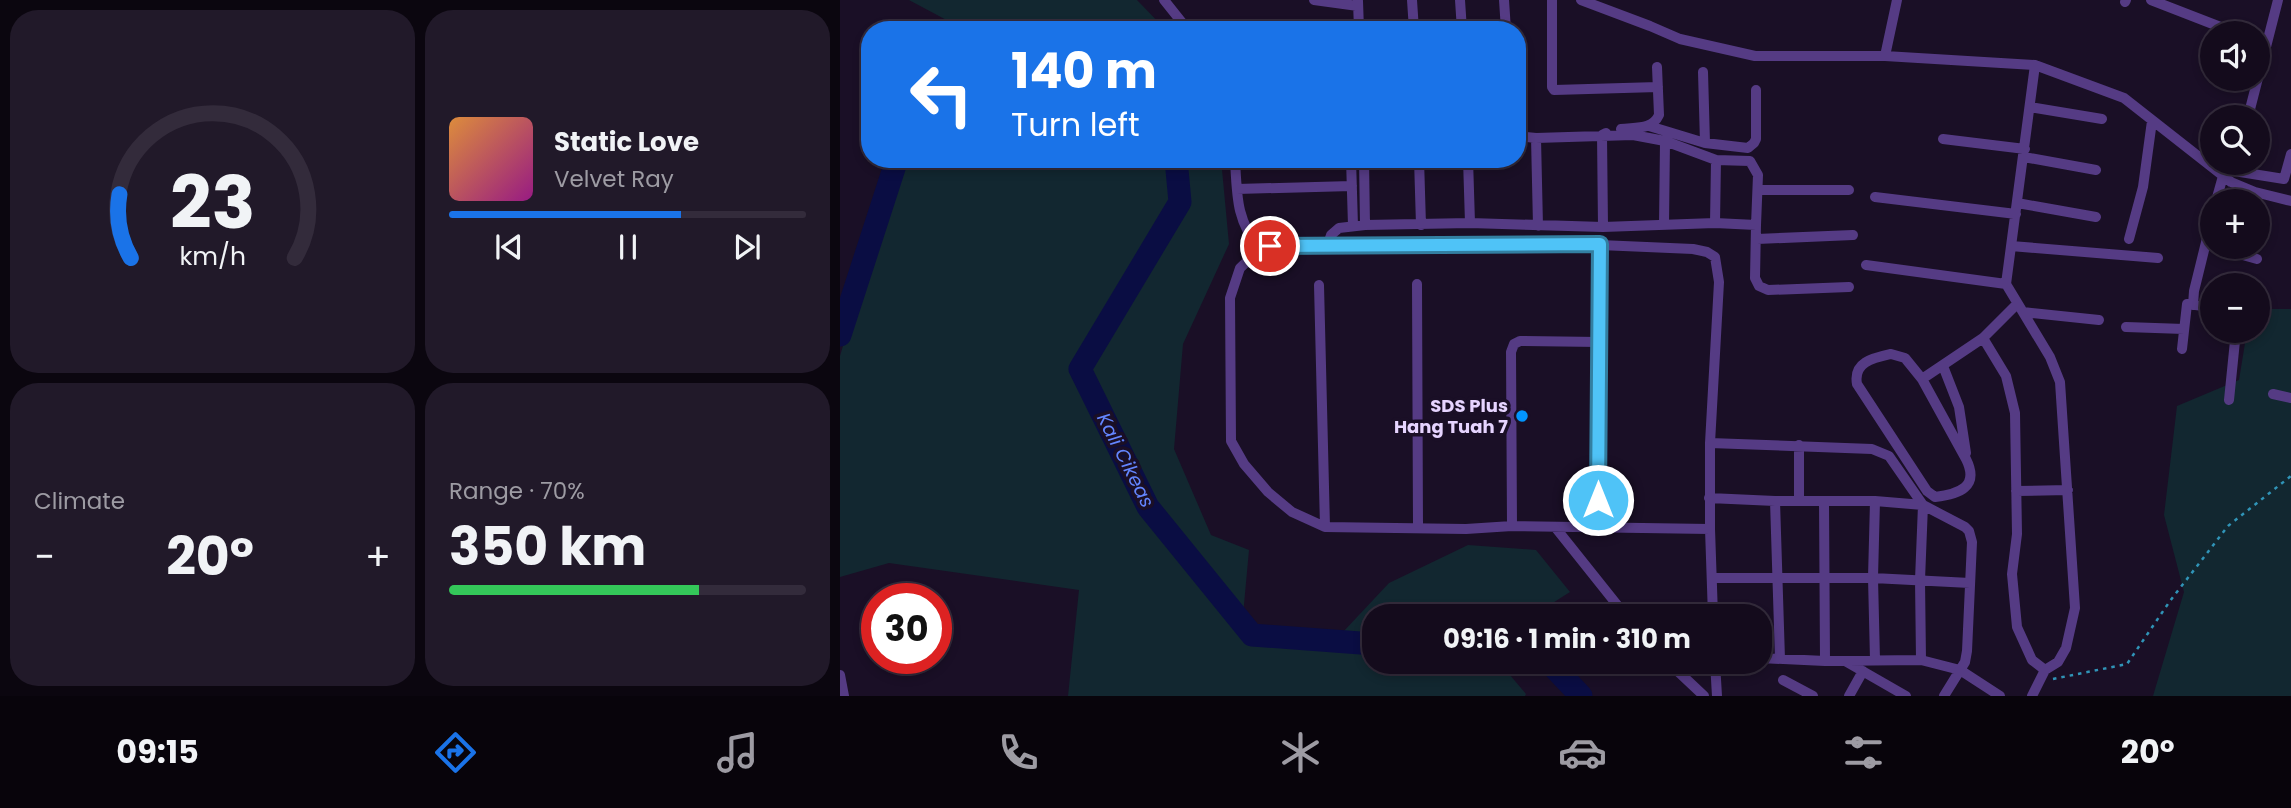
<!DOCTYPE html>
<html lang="en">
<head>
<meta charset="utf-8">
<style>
	body { margin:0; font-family:Poppins,sans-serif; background:#211929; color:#f1f3f6; height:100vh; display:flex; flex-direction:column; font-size:26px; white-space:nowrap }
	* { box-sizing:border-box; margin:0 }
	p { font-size:23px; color:#9d9ba3 }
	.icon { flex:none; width:38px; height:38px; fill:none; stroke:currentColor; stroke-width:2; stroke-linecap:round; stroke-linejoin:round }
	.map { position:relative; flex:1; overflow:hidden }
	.drawer { display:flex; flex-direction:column; gap:10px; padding:10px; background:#0b060f; width:840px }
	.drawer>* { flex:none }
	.banner { position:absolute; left:21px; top:21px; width:665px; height:147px; border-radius:28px; box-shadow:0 4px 10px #0003,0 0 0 2px #332b3b; background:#1a73e8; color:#fff; overflow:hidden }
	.controls { position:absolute; left:1360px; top:21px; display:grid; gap:14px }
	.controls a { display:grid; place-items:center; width:70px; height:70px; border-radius:50%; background:#140b1c; box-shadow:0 4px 10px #0003,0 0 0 2px #332b3b; font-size:35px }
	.speed { position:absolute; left:21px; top:583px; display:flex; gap:14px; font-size:35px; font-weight:700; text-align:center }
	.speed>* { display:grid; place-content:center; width:91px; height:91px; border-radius:50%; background:#140b1c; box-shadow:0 4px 10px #0003,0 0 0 2px #332b3b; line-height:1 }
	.speed .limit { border:10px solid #d22; background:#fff; color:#111 }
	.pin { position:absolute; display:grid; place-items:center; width:60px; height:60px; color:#fff; margin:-30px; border:4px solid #fff; border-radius:50%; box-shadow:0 2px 7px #0007 }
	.me { position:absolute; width:77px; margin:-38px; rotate:0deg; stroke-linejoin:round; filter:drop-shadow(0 0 5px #0008) }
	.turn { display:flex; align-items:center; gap:24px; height:147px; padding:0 35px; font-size:32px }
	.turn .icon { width:91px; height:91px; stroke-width:2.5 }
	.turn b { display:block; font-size:49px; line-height:60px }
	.big { font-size:52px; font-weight:700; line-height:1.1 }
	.drawer .card { flex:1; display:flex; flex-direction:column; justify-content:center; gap:10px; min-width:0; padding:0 24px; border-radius:28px; background:#211929 }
	.drawer .dial { align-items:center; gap:0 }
	.dial svg { height:182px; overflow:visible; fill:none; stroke:#332b3b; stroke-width:7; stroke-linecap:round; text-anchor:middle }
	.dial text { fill:#f1f3f6; stroke:none }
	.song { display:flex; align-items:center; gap:21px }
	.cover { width:84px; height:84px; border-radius:10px; background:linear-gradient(135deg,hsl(30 70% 55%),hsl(310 70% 35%)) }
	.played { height:7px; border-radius:4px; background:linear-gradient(90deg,#1a73e8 65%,#332b3b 65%) }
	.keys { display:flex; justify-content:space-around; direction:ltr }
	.heat { display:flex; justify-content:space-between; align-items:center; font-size:38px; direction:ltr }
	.charge { height:10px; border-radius:5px; background:linear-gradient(90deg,#34c759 70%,#332b3b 0) }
	.drawer .tiles { flex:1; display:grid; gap:10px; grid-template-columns:repeat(2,1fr) }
	.trip { position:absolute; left:522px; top:604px; width:410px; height:70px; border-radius:28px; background:#140b1c; box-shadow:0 4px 10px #0003,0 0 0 2px #332b3b; font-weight:700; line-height:70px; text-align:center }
	.dock { display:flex; height:112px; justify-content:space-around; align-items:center; background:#08040b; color:#9d9ba3 }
	.dock .icon { width:49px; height:49px }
	.dock .on { color:#1a73e8 }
	.dock b { font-size:32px; color:#f1f3f6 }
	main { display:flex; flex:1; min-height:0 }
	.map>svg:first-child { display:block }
</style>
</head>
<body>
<main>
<section class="drawer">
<div class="tiles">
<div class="card dial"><svg viewBox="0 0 100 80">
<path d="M14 69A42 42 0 1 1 86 69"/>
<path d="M14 69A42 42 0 0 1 9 41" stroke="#1a73e8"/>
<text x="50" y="56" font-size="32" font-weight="700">23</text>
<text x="50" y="72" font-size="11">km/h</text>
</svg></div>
<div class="card">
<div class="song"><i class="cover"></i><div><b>Static Love</b><p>Velvet Ray</p></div></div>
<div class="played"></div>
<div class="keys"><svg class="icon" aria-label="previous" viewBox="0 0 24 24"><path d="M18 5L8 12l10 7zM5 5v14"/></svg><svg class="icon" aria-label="pause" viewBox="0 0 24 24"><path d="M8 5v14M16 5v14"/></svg><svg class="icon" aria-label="next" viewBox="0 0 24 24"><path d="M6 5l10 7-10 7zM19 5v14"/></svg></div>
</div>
<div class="card"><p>Climate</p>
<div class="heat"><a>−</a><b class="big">20°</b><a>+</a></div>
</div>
<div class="card"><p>Range · 70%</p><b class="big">350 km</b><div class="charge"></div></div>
</div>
</section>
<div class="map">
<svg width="1451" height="696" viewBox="0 0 1451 696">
	<rect width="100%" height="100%" fill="#1a0f26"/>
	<!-- green -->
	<path fill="#122730" d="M 69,0 L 297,0 L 326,30 L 112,30 L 114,24 Z
		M 63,159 L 381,159 L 389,244 L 343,344 L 334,449 L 371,535 L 409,550 L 401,637 L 488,648 L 549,583 L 628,545 L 696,550 L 730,592 L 692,616 L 534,616 L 534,662 L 659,662 L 686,694 L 685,696 L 228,696 L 239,590 L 49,563 L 0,577 L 0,356 L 39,223 Z
		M 1418,309 L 1451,309 L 1451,696 L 1313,696 L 1344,592 L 1324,515 L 1337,406 L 1399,380 L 1407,331 L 1418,331 Z"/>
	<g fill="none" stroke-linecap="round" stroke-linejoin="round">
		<!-- river -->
		<path stroke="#0a0d43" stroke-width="23" d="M 336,159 L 340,202 L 240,369 L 308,507 L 412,635 L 534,644
			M 0,335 L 57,159
			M 709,662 L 741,696"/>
		<!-- path -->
		<path stroke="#3094b7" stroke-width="2.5" stroke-dasharray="3.5 5" stroke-linecap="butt" d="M 1213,679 L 1287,664 L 1330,601 L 1388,526 L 1451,476"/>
		<!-- street -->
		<path stroke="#553b84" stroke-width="10" d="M 324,0 L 348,30
			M 474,0 L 518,6
			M 572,0 L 574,30
			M 620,0 L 622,30
			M 664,0 L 666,30
			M 712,0 L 712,87 L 714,90 L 818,87
			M 741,0 L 810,26 L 840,39 L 915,56 L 1045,56 L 1195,65 L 1284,98 L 1391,182 L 1415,192 L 1451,201
			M 1311,0 L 1396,33
			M 518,1 L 519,30
			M 1285,2 L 1286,0
			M 1045,56 L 1057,0
			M 863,72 L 865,143
			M 1190,107 L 1262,119
			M 1408,117 L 1438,0
			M 809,126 L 865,143 L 908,148 L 914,143 L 916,139 L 916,90
			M 781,129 C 796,127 812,130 819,115 L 817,67
			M 677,136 L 696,138 L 793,135 L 825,141 L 876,160 L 910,161 L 918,175 L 916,225
			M 696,138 L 698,226
			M 1103,139 L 1185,149
			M 1184,157 L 1256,170
			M 395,159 C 397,195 396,221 420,249
			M 511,159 L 513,226
			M 524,159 L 525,225
			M 579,159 L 581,225
			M 628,159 L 630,223
			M 1396,163 L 1394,171 L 1444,179 L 1451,154
			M 397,189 L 512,186
			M 919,190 L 1009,190
			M 1035,197 L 1176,214
			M 1376,201 L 1383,176
			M 1177,203 L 1256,217
			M 875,223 L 876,160
			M 824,225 L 825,141
			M 763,227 L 762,135 L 766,133
			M 917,239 L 1013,235
			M 1289,239 L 1303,187 L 1312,121
			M 488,244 L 491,235 L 499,228 L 525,225 L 630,223 L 763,227 L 875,223 L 916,225 L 915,278 L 919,286 L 928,290 L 1009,287
			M 1171,246 L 1318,258
			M 1374,247 L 1417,259
			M 1026,265 L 1166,284
			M 577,284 L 578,528
			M 479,285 L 485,527
			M 1353,305 L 1354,291 L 1372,218
			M 1183,312 L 1259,320
			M 1286,327 L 1344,329
			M 1143,338 L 1166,376 L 1175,413 L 1177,534 L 1172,574 L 1177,627 L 1192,660 L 1205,670
			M 1342,349 L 1347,304 L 1372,307
			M 1051,354 L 1065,358 L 1082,379 L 1126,459 C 1140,487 1119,494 1095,497 L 1087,491 L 1017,384 C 1013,362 1033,358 1051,354 Z
			M 1103,366 L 1119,407 L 1126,453
			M 1082,379 L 1143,338 L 1177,304
			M 1433,394 L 1451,398
			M 1389,400 L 1396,331
			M 870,443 L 1032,449 L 1049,456 L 1083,505 L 1080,580 L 1081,660
			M 959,445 L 959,500
			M 1176,491 L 1228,490
			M 869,498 L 935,501 L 1035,501 L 1083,505 L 1125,527 L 1129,531 L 1132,542 L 1127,651 L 1125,662 L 1104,696
			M 935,501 L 940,659
			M 984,501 L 985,661
			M 1035,501 L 1033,578 L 1035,660
			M 672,526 L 671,352 L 674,344 L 680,341 L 759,342
			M 758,526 L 760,245
			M 715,527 L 786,616
			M 870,529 L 672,526 L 626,529 L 485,527 L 452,512 L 428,492 L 404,464 L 391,441 L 390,298 L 400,268 L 420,249 L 430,246 L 488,244 L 760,245 L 853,249 L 867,252 L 875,257 L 879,282 L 870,443 L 870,529 L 873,616
			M 873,578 L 1033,578 L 1130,583
			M 919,658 L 985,661 L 1081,660 L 1120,670 L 1160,696
			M 1005,661 L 1066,696
			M 828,662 L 864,696
			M 875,662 L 877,696
			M 0,675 L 4,696
			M 943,680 L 973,696
			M 1009,696 L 1023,671
			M 1192,696 L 1205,670 L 1218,662 L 1226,648 L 1235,608 L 1220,382 L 1210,357 L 1166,284 L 1195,65"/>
	</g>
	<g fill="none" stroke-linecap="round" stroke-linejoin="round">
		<!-- route casing -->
		<g stroke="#337fa1" stroke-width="18">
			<path id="route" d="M 430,246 L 760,244 L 758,500"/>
		</g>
		<!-- route -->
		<use href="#route" stroke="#4fc3f7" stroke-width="12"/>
	</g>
	<!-- markers -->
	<circle fill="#0295fd" stroke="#1a0f26" stroke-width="2.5" cx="682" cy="416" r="7"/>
	<g text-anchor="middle" stroke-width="7" stroke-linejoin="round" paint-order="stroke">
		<!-- poi labels -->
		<g font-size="18" font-weight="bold" fill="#e6d4ff" stroke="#1a0f26" text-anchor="end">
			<text x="668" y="412">SDS Plus<tspan x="668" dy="21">Hang Tuah 7</tspan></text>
		</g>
		<!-- water labels -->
		<g font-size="19" font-style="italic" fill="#6385fe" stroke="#1a0f26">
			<text transform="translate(286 460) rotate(63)" y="7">Kali Cikeas</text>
		</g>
	</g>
</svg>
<div class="controls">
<a><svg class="icon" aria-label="sound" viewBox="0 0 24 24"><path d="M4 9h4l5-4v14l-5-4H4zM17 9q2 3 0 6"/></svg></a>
<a><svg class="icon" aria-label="search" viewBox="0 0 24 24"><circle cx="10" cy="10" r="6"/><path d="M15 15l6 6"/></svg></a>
<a>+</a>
<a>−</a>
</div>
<div class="speed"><div class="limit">30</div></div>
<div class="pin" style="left:430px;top:246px;background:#d93025"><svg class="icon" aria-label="arrive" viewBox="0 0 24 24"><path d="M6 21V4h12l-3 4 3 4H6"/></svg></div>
<svg class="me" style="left:758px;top:500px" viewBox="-20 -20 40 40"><circle r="17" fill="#4fc3f7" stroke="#fff" stroke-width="3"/><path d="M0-11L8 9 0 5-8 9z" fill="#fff"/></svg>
<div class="trip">09:16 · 1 min · 310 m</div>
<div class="banner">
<div class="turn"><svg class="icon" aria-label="left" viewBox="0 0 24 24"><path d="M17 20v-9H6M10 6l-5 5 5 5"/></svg><div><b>140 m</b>Turn left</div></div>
</div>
</div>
</main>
<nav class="dock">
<b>09:15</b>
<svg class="icon on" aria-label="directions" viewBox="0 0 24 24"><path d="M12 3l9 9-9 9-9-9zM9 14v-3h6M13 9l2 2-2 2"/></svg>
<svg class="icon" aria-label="music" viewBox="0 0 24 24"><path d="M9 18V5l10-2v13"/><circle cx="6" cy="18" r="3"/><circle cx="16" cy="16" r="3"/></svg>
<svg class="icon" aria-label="phone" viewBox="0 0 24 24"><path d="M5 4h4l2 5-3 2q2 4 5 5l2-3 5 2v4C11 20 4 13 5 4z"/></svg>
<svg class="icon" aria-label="climate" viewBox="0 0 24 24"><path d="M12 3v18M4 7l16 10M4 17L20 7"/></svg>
<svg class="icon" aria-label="car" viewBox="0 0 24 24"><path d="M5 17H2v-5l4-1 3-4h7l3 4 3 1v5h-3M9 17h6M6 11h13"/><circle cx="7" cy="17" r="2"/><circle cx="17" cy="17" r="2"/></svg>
<svg class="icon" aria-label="filters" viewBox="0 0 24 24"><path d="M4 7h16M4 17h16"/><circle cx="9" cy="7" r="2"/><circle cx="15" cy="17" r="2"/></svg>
<b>20°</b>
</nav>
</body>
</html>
